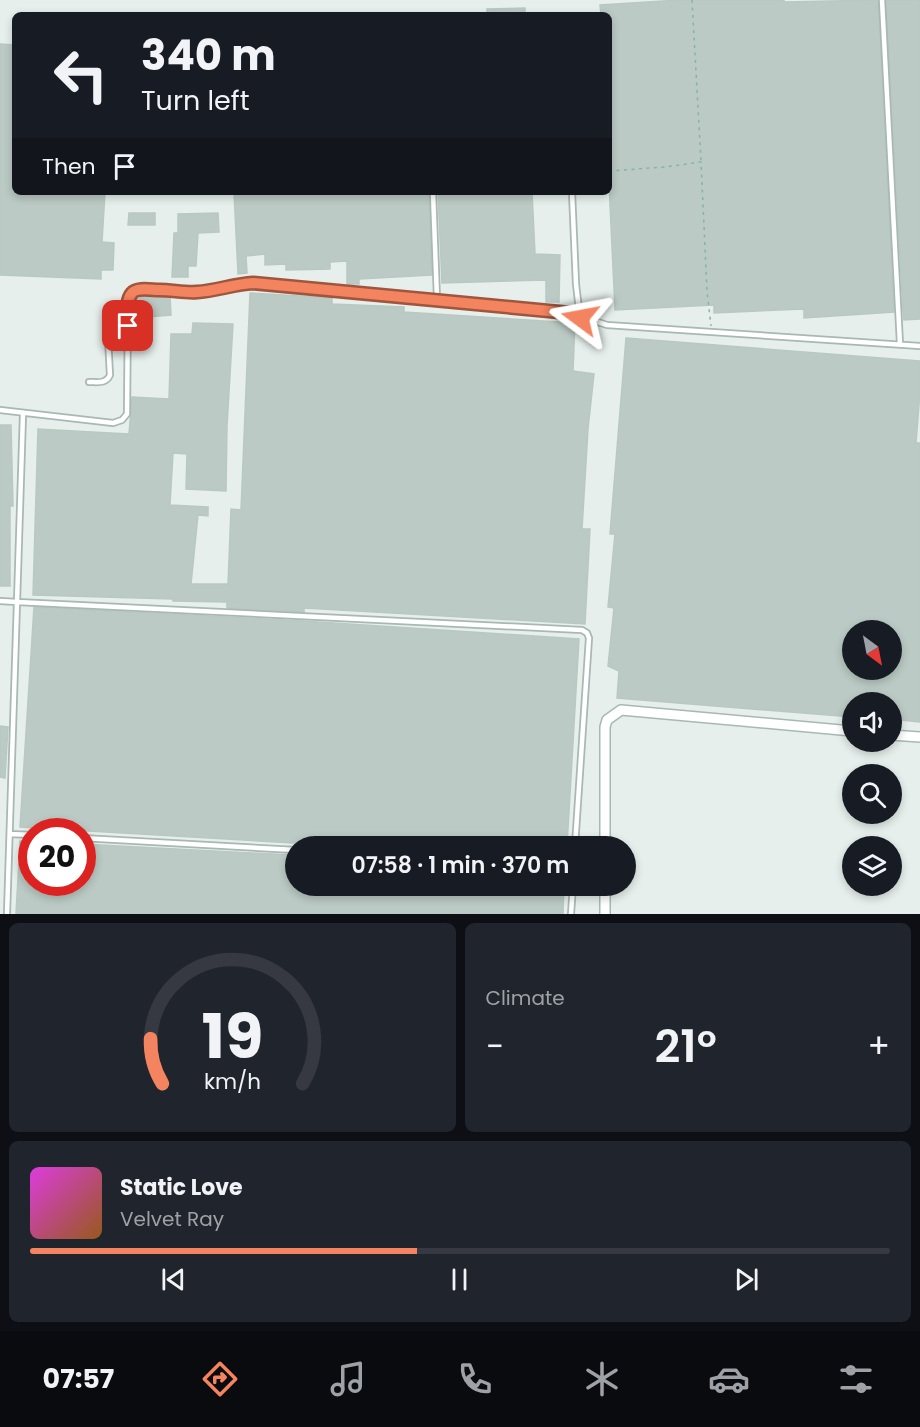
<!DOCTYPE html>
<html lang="en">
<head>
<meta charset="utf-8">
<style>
	body { margin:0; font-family:Poppins,sans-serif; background:#20242c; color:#f1f3f6; height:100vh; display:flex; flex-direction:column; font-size:22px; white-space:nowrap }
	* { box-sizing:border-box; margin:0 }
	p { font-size:20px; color:#9ea1a6 }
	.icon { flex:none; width:33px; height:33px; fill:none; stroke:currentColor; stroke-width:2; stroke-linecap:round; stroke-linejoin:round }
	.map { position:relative; height:914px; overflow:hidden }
	.side { display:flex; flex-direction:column; gap:9px; padding:9px; background:#0d0f14; flex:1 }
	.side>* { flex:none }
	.banner { position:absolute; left:12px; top:12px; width:600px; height:183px; border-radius:9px; box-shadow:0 3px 9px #0003; background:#171b24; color:#f1f3f6; overflow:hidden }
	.needle { width:39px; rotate:148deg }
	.tools { position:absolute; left:842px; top:620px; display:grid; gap:12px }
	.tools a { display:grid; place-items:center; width:60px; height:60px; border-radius:50%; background:#171b24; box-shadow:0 3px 9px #0003; font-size:30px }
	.speed { position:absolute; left:18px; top:818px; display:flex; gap:12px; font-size:30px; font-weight:700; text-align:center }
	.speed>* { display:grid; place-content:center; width:78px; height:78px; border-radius:50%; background:#171b24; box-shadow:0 3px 9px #0003; line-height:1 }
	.speed .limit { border:9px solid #d22; background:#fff; color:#111 }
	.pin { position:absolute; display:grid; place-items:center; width:51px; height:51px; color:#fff; margin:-26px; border-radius:12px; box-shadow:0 3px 9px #0006 }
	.me { position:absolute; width:66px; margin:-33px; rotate:283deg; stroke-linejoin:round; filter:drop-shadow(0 0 4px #0008) }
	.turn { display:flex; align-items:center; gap:21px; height:126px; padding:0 30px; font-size:27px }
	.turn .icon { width:78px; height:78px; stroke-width:2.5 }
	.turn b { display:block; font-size:42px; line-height:51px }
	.then { display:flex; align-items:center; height:57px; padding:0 30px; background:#0003; gap:12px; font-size:22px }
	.big { font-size:45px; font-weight:600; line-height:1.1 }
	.side .widget { flex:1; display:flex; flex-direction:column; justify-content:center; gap:9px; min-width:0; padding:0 21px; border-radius:9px; background:#20242c }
	.side .dial { align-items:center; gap:0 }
	.dial svg { height:156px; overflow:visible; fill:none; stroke:#363941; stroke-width:7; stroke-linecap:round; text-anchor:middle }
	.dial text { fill:#f1f3f6; stroke:none }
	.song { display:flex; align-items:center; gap:18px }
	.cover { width:72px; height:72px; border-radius:9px; background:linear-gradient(135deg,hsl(300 70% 55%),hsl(30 70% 35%)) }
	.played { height:6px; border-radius:3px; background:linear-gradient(90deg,#f4845f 45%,#363941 45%) }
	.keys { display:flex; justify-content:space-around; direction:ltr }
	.heat { display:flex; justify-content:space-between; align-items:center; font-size:33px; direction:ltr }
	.side .tiles { flex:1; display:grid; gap:9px; grid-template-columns:1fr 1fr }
	.widget:last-child { grid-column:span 2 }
	.trip { position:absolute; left:285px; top:836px; width:351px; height:60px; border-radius:30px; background:#171b24; box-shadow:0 3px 9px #0003; font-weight:600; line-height:60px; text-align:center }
	.tabs { display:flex; height:96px; justify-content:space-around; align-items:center; background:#090b0e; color:#9ea1a6 }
	.tabs .icon { width:42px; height:42px }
	.tabs .selected { color:#f4845f }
	.tabs b { font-size:27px; color:#f1f3f6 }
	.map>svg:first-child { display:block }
</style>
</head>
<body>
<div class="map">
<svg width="920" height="914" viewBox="0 0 920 914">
	<rect width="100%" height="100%" fill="#e6efeb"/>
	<!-- building -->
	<path fill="#bbcac4" stroke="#b8c9c2" stroke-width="1.5" fill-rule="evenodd" d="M 679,0 L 784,0 L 784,2 L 878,0 L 894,312 L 804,318 L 804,309 L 714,313 L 714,305 L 615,310 L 609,183 L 609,15 L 601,15 L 600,5 Z
		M 886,0 L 920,0 L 920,319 L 904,320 L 903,312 Z
		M 525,8 L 525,15 L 487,15 L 487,9 Z
		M 0,44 L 15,45 L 15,192 L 105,192 L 102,242 L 114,243 L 113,270 L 101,270 L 101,279 L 0,275 Z
		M 234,192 L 429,192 L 432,275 L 359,279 L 359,284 L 347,284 L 347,261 L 330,262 L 330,269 L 286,270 L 286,264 L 265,265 L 265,254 L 246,256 L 247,273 L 238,274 Z
		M 438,192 L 532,192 L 535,254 L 560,255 L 559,302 L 546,302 L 546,280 L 442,283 Z
		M 129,213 L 155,213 L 155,225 L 128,225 Z
		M 218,213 L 219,232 L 198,233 L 196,266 L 188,266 L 188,277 L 172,277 L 174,233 L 178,233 L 178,214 Z
		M 250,293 L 332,298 L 332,304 L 404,307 L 404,312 L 575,323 L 573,371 L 594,374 L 588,429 L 582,529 L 590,529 L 585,624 L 304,608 L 304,612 L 227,608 L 227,602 L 173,601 L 173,599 L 33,595 L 38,429 L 129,434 L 132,397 L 169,399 L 171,334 L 192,334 L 193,323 L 233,324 L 227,426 L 226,491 L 186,489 L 187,454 L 173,453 L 170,505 L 208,507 L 208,516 L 198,515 L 191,584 L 228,584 L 231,509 L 241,510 Z
		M 156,296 L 170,296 L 171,315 L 136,318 L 135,297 Z
		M 626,338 L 920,361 L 920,392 L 916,443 L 920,443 L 920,722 L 891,719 L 891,702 L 852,702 L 852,717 L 617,698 L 619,671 L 608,666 L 614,608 L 608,607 L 615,534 L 610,534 ZM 852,630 L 891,630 L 891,669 L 852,669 Z
		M 0,425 L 11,425 L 13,506 L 10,506 L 10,586 L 0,586 Z
		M 34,607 L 303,621 L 579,639 L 567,846 L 346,846 L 20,827 Z
		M 0,726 L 8,727 L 5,778 L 0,777 Z
		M 20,841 L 32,841 L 32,882 L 82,882 L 82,844 L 291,855 L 289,885 L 564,885 L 563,914 L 16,914 Z"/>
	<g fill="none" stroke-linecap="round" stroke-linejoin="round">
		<!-- lane casing -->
		<g stroke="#a8b8b2" stroke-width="8">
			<path id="lane" d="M 882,0 L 900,344
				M 433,192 L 437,299
				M 572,192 L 576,284 L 580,318
				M 89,382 C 98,382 106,384 110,375 L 107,320 C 111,308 117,307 128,304
				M 0,410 L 113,423 L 122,420 L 127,414 L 128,304 L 131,294 L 137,290 L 195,293 L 212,290 L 232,284 L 253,283 L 570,313 L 607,325 L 920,346
				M 23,414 L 17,602 L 582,630 L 587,633 L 589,638 L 575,846
				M 0,601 L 17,602 L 7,914
				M 10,834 L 32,835
				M 82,838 L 296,850
				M 571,914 L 573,885"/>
		</g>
		<!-- street casing -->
		<g stroke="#a8b8b2" stroke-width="12">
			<path id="street" d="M 891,735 L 920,737
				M 605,846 L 605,727 L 607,720 L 621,710 L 852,731
				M 605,885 L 605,914"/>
		</g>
		<!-- path -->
		<path stroke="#86b3a5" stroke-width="1.5" stroke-dasharray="3 4.5" stroke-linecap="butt" d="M 692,0 L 701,161
			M 609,171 L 665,167 L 701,162 L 707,291 L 711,326"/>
		<!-- lane -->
		<use href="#lane" stroke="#fff" stroke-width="4.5"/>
		<!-- street -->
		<use href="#street" stroke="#fff" stroke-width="9"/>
	</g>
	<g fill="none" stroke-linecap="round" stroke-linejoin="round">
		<!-- route casing -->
		<g stroke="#9f563e" stroke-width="15">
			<path id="route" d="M 128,326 C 128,316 125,301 132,293 C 137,287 152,290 159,290 C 172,290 185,293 197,292 C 216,291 234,284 253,283 L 570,313 L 580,318"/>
		</g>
		<!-- route -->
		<use href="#route" stroke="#f4845f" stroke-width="10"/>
	</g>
</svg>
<div class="tools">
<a><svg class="needle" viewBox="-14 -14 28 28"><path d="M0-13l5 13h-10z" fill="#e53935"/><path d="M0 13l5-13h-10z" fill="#9ea1a6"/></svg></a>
<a><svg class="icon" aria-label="sound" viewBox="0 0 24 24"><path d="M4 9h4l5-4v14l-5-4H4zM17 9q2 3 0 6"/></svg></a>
<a><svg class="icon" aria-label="search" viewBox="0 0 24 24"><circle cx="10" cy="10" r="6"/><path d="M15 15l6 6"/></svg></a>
<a><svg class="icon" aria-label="layers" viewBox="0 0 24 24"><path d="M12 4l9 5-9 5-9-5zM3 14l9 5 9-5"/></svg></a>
</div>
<div class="speed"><div class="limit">20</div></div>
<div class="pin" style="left:128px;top:326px;background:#d93025"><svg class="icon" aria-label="arrive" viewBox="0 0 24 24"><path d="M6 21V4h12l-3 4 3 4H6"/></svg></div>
<svg class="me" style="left:580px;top:318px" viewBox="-20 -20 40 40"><path d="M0-17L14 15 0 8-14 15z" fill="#f4845f" stroke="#fff" stroke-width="4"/></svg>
<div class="trip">07:58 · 1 min · 370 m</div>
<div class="banner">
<div class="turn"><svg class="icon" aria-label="left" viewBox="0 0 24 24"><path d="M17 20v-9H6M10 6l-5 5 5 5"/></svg><div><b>340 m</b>Turn left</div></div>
<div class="then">Then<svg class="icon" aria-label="arrive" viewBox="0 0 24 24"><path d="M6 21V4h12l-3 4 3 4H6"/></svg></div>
</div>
</div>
<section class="side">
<div class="tiles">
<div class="widget dial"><svg viewBox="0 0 100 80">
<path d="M14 69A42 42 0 1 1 86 69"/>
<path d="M14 69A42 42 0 0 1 8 46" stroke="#f4845f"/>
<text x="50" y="56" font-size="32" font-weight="700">19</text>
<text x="50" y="72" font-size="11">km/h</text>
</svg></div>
<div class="widget"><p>Climate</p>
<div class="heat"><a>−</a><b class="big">21°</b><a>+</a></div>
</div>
<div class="widget">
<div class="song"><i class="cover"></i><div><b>Static Love</b><p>Velvet Ray</p></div></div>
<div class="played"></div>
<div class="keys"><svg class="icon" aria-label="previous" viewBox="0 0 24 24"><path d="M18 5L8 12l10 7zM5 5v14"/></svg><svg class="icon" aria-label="pause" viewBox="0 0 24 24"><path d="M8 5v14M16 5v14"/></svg><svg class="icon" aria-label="next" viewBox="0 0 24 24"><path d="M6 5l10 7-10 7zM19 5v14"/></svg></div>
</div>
</div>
</section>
<nav class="tabs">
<b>07:57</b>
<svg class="icon selected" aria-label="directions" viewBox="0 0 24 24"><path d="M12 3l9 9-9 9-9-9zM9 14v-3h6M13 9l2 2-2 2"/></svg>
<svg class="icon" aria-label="music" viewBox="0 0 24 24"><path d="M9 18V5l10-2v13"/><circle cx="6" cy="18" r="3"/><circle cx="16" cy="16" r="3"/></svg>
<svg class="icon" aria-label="phone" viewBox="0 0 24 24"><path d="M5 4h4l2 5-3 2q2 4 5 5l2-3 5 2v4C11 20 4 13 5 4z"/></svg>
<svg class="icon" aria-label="climate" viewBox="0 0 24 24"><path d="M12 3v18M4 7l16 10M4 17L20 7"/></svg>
<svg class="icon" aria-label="car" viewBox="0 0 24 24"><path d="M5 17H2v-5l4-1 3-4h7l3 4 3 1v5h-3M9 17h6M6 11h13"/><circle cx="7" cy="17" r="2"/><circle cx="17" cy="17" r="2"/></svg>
<svg class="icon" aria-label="filters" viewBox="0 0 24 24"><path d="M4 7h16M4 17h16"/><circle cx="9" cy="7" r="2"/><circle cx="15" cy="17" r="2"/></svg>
</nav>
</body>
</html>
